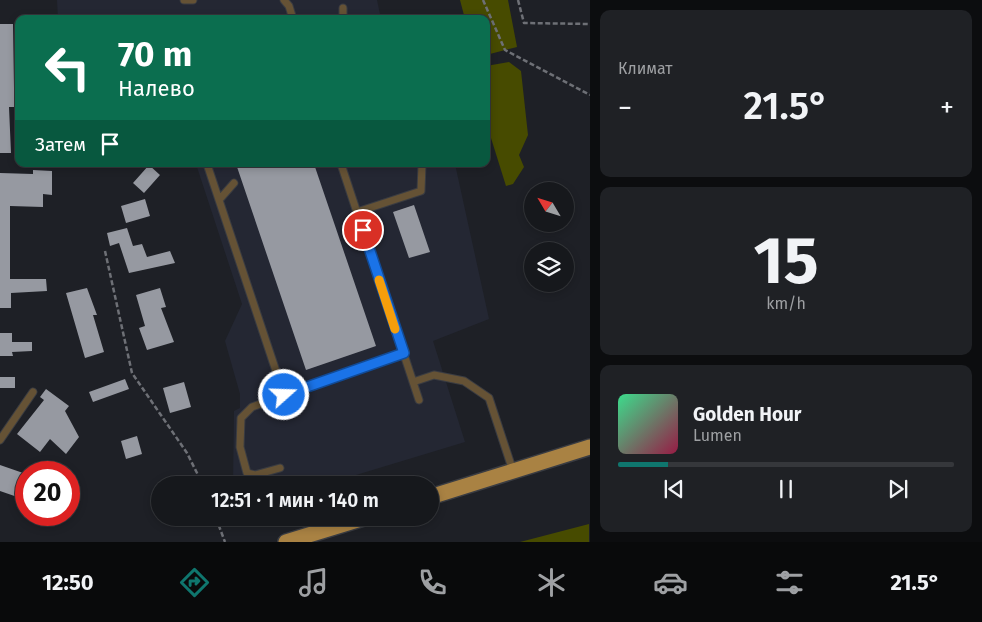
<!DOCTYPE html>
<html lang="ru">
<head>
<meta charset="utf-8">
<style>
	body { margin:0; font-family:"Fira Sans",sans-serif; background:#1f2125; color:#f1f3f6; height:100vh; display:flex; flex-direction:column; font-size:19px; white-space:nowrap }
	* { box-sizing:border-box; margin:0 }
	p { font-size:16px; color:#9ea0a3 }
	.icon { flex:none; width:28px; height:28px; fill:none; stroke:currentColor; stroke-width:2; stroke-linecap:round; stroke-linejoin:round }
	.map { position:relative; flex:1; overflow:hidden }
	.panel { display:flex; flex-direction:column; gap:10px; padding:10px; background:#0c0d0f; width:392px }
	.panel>* { flex:none }
	.banner { position:absolute; left:15px; top:15px; width:475px; height:152px; border-radius:10px; box-shadow:0 2px 8px #0003,0 0 0 1px #35373b; background:#0b6e4f; color:#fff; overflow:hidden }
	.needle { width:32px; rotate:308deg }
	.controls { position:absolute; left:524px; top:182px; display:grid; gap:10px }
	.controls a { display:grid; place-items:center; width:50px; height:50px; border-radius:50%; background:#16181c; box-shadow:0 2px 8px #0003,0 0 0 1px #35373b; font-size:25px }
	.speed { position:absolute; left:15px; top:461px; display:flex; gap:10px; font-size:25px; font-weight:700; text-align:center }
	.speed>* { display:grid; place-content:center; width:65px; height:65px; border-radius:50%; background:#16181c; box-shadow:0 2px 8px #0003,0 0 0 1px #35373b; line-height:1 }
	.speed .limit { border:8px solid #d22; background:#fff; color:#111 }
	.pin { position:absolute; display:grid; place-items:center; width:42px; height:42px; color:#fff; margin:-21px; border:2px solid #fff; border-radius:50%; box-shadow:0 1px 5px #0007 }
	.me { position:absolute; width:55px; margin:-28px; rotate:70deg; stroke-linejoin:round; filter:drop-shadow(0 0 4px #0008) }
	.turn { display:flex; align-items:center; gap:18px; height:105px; padding:0 20px; font-size:22px }
	.turn .icon { width:65px; height:65px; stroke-width:2.5 }
	.turn b { display:block; font-size:35px; line-height:42px }
	.then { display:flex; align-items:center; height:48px; padding:0 20px; background:#0003; gap:10px; font-size:19px }
	.big { font-size:38px; font-weight:600; line-height:1.1 }
	.panel .widget { flex:1; display:flex; flex-direction:column; justify-content:center; gap:8px; min-width:0; padding:0 18px; border-radius:10px; background:#1f2125 }
	.panel .dial { align-items:center; gap:0 }
	.dial b { font-size:65px; line-height:1 }
	.song { display:flex; align-items:center; gap:15px }
	.cover { width:60px; height:60px; border-radius:8px; background:linear-gradient(135deg,hsl(150 70% 55%),hsl(340 70% 35%)) }
	.played { height:5px; border-radius:2px; background:linear-gradient(90deg,#0f766e 15%,#35373b 15%) }
	.keys { display:flex; justify-content:space-around; direction:ltr }
	.heat { display:flex; justify-content:space-between; align-items:center; font-size:28px; direction:ltr }
	.trip { position:absolute; left:151px; top:476px; width:288px; height:50px; border-radius:25px; background:#16181c; box-shadow:0 2px 8px #0003,0 0 0 1px #35373b; font-weight:600; line-height:50px; text-align:center }
	.dock { display:flex; height:80px; justify-content:space-around; align-items:center; background:#090a0b; color:#9ea0a3 }
	.dock .icon { width:35px; height:35px }
	.dock .current { color:#0f766e }
	.dock b { font-size:22px; color:#f1f3f6 }
	main { display:flex; flex:1; min-height:0 }
	.map>svg:first-child { display:block }
</style>
</head>
<body>
<main>
<div class="map">
<svg width="590" height="542" viewBox="0 0 590 542">
	<rect width="100%" height="100%" fill="#1e2026"/>
	<!-- built -->
	<path fill="#242733" d="M 57,0 L 377,0 L 381,19 L 58,19 Z
		M 196,164 L 455,164 L 489,319 L 433,341 L 465,442 L 323,485 L 233,485 L 234,411 L 240,408 L 240,394 L 225,341 L 242,304 Z"/>
	<!-- forest -->
	<path fill="#474b00" d="M 460,0 L 508,0 L 517,47 L 486,55 L 486,19 L 465,19 Z
		M 509,62 L 521,71 L 528,135 L 519,155 L 524,167 L 513,184 L 506,186 L 491,138 L 486,93 L 486,66 Z
		M 589,524 L 589,542 L 520,542 Z"/>
	<!-- building -->
	<path fill="#9699a1" d="M 0,24 L 13,24 L 14,88 L 14,107 L 9,107 L 11,153 L 0,153 Z
		M 236,164 L 314,164 L 376,346 L 306,370 Z
		M 149,165 L 160,175 L 144,193 L 133,183 Z
		M 33,170 L 52,171 L 52,195 L 43,194 L 43,207 L 10,206 L 10,279 L 46,279 L 47,291 L 11,293 L 11,308 L 0,308 L 0,173 L 33,174 Z
		M 145,199 L 150,216 L 126,223 L 121,206 Z
		M 414,205 L 430,252 L 409,258 L 393,212 Z
		M 127,228 L 133,246 L 142,244 L 147,257 L 170,251 L 175,263 L 129,273 L 119,243 L 110,246 L 107,233 Z
		M 87,288 L 97,315 L 93,315 L 104,352 L 85,358 L 66,293 Z
		M 160,288 L 166,307 L 161,308 L 174,342 L 147,350 L 139,328 L 145,326 L 136,295 Z
		M 0,333 L 12,333 L 12,342 L 32,342 L 32,351 L 12,352 L 13,356 L 0,356 Z
		M 0,377 L 15,377 L 15,388 L 0,388 Z
		M 125,379 L 129,389 L 93,402 L 89,392 Z
		M 184,382 L 191,407 L 170,413 L 163,388 Z
		M 46,389 L 69,406 L 65,411 L 79,437 L 66,454 L 50,439 L 40,452 L 17,434 L 44,400 L 40,397 Z
		M 137,436 L 142,454 L 126,459 L 121,441 Z
		M 0,465 L 26,474 L 26,500 L 0,491 Z"/>
	<g fill="none" stroke-linecap="round" stroke-linejoin="round">
		<!-- lane casing -->
		<g stroke="#3a3c42" stroke-width="9">
			<path id="lane" d="M 184,0 L 193,0
				M 284,0 L 289,6 L 293,19
				M 343,19 L 343,8
				M 207,164 L 284,395
				M 341,164 L 419,400
				M 219,200 L 234,183
				M 357,212 L 421,191 L 422,164
				M 413,382 L 434,375 L 464,381 L 489,398 L 513,471
				M 0,440 L 33,392
				M 280,468 L 255,475 L 247,473 L 240,447 L 241,418 L 252,407 L 403,353"/>
		</g>
		<!-- primary casing -->
		<g stroke="#3a3c42" stroke-width="18">
			<path id="primary" d="M 430,497 L 590,447
				M 286,542 L 364,518"/>
		</g>
		<!-- path -->
		<path stroke="#6e7076" stroke-width="2.5" stroke-dasharray="5 2.5" stroke-linecap="butt" d="M 483,0 L 505,50 L 590,95
			M 518,0 L 524,23 L 590,24
			M 105,251 L 132,373 L 187,453 L 203,485
			M 216,518 L 225,542"/>
		<!-- lane -->
		<use href="#lane" stroke="#655235" stroke-width="7"/>
		<!-- primary -->
		<use href="#primary" stroke="#a98243" stroke-width="15"/>
	</g>
	<g fill="none" stroke-linecap="round" stroke-linejoin="round">
		<!-- route casing -->
		<g stroke="#114b97" stroke-width="12">
			<path id="route" d="M 284,395 L 404,353 L 363,230"/>
		</g>
		<!-- route -->
		<use href="#route" stroke="#1a73e8" stroke-width="9"/>
		<!-- slow -->
		<path stroke="#f59e0b" stroke-width="9" d="M 379,280 L 395,329"/>
	</g>
</svg>
<div class="controls">
<a><svg class="needle" viewBox="-14 -14 28 28"><path d="M0-13l5 13h-10z" fill="#e53935"/><path d="M0 13l5-13h-10z" fill="#9ea0a3"/></svg></a>
<a><svg class="icon" aria-label="layers" viewBox="0 0 24 24"><path d="M12 4l9 5-9 5-9-5zM3 14l9 5 9-5"/></svg></a>
</div>
<div class="speed"><div class="limit">20</div></div>
<div class="pin" style="left:363px;top:230px;background:#d93025"><svg class="icon" aria-label="arrive" viewBox="0 0 24 24"><path d="M6 21V4h12l-3 4 3 4H6"/></svg></div>
<svg class="me" style="left:284px;top:395px" viewBox="-20 -20 40 40"><circle r="17" fill="#1a73e8" stroke="#fff" stroke-width="3"/><path d="M0-11L8 9 0 5-8 9z" fill="#fff"/></svg>
<div class="trip">12:51 · 1 мин · 140 m</div>
<div class="banner">
<div class="turn"><svg class="icon" aria-label="left" viewBox="0 0 24 24"><path d="M17 20v-9H6M10 6l-5 5 5 5"/></svg><div><b>70 m</b>Налево</div></div>
<div class="then">Затем<svg class="icon" aria-label="arrive" viewBox="0 0 24 24"><path d="M6 21V4h12l-3 4 3 4H6"/></svg></div>
</div>
</div>
<section class="panel">
<div class="widget"><p>Климат</p>
<div class="heat"><a>−</a><b class="big">21.5°</b><a>+</a></div>
</div>
<div class="widget dial"><b>15</b><p>km/h</p></div>
<div class="widget">
<div class="song"><i class="cover"></i><div><b>Golden Hour</b><p>Lumen</p></div></div>
<div class="played"></div>
<div class="keys"><svg class="icon" aria-label="previous" viewBox="0 0 24 24"><path d="M18 5L8 12l10 7zM5 5v14"/></svg><svg class="icon" aria-label="pause" viewBox="0 0 24 24"><path d="M8 5v14M16 5v14"/></svg><svg class="icon" aria-label="next" viewBox="0 0 24 24"><path d="M6 5l10 7-10 7zM19 5v14"/></svg></div>
</div>
</section>
</main>
<nav class="dock">
<b>12:50</b>
<svg class="icon current" aria-label="directions" viewBox="0 0 24 24"><path d="M12 3l9 9-9 9-9-9zM9 14v-3h6M13 9l2 2-2 2"/></svg>
<svg class="icon" aria-label="music" viewBox="0 0 24 24"><path d="M9 18V5l10-2v13"/><circle cx="6" cy="18" r="3"/><circle cx="16" cy="16" r="3"/></svg>
<svg class="icon" aria-label="phone" viewBox="0 0 24 24"><path d="M5 4h4l2 5-3 2q2 4 5 5l2-3 5 2v4C11 20 4 13 5 4z"/></svg>
<svg class="icon" aria-label="climate" viewBox="0 0 24 24"><path d="M12 3v18M4 7l16 10M4 17L20 7"/></svg>
<svg class="icon" aria-label="car" viewBox="0 0 24 24"><path d="M5 17H2v-5l4-1 3-4h7l3 4 3 1v5h-3M9 17h6M6 11h13"/><circle cx="7" cy="17" r="2"/><circle cx="17" cy="17" r="2"/></svg>
<svg class="icon" aria-label="filters" viewBox="0 0 24 24"><path d="M4 7h16M4 17h16"/><circle cx="9" cy="7" r="2"/><circle cx="15" cy="17" r="2"/></svg>
<b>21.5°</b>
</nav>
</body>
</html>
